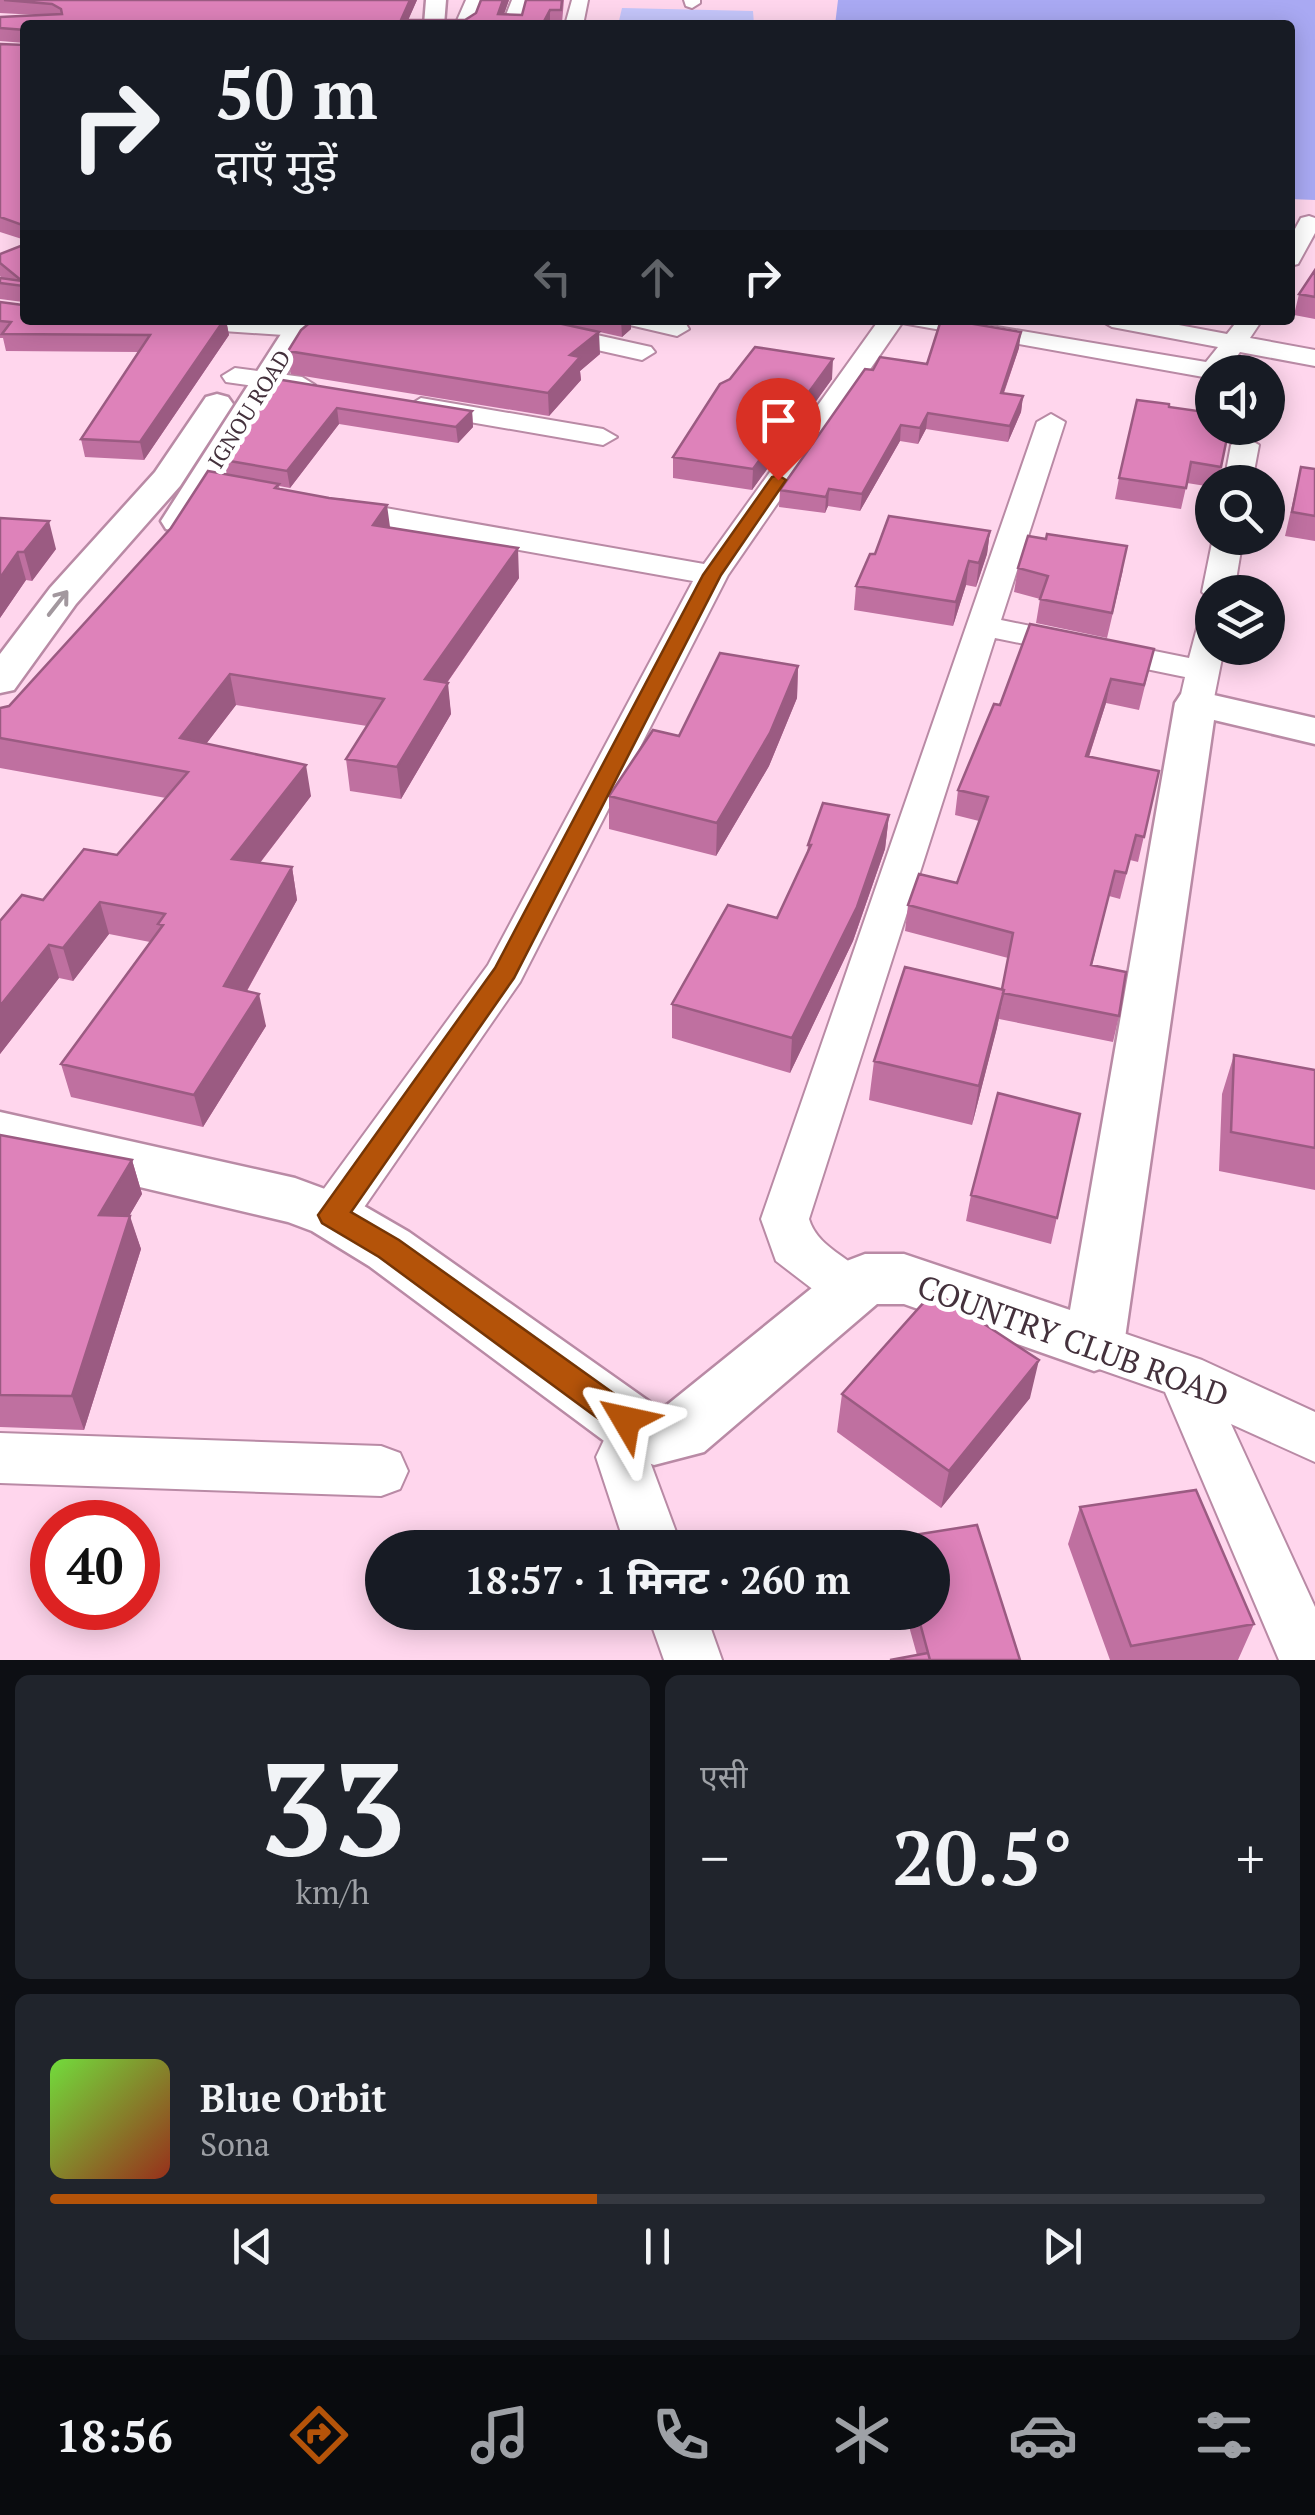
<!DOCTYPE html>
<html lang="hi">
<head>
<meta charset="utf-8">
<style>
	body { margin:0; font-family:"PT Serif","Noto Sans Devanagari",serif; background:#20242c; color:#f1f3f6; height:100vh; display:flex; flex-direction:column; font-size:38px; white-space:nowrap }
	* { box-sizing:border-box; margin:0 }
	p { font-size:32px; color:#9ea1a6 }
	.icon { flex:none; width:55px; height:55px; fill:none; stroke:currentColor; stroke-width:2; stroke-linecap:round; stroke-linejoin:round }
	.map { position:relative; height:1660px; overflow:hidden }
	.panel { display:flex; flex-direction:column; gap:15px; padding:15px; background:#0d0f14; flex:1 }
	.panel>* { flex:none }
	.banner { position:absolute; left:20px; top:20px; width:1275px; height:305px; border-radius:10px; box-shadow:0 5px 25px #0003; background:#171b24; color:#f1f3f6; overflow:hidden }
	.controls { position:absolute; left:1195px; top:355px; display:grid; gap:20px }
	.controls a { display:grid; place-items:center; width:90px; height:90px; border-radius:50%; background:#171b24; box-shadow:0 5px 25px #0003; font-size:50px }
	.speed { position:absolute; left:30px; top:1500px; display:flex; gap:20px; font-size:50px; font-weight:700; text-align:center }
	.speed>* { display:grid; place-content:center; width:130px; height:130px; border-radius:50%; background:#171b24; box-shadow:0 5px 25px #0003; line-height:1 }
	.speed .limit { border:15px solid #d22; background:#fff; color:#111 }
	.pin { position:absolute; display:grid; place-items:center; width:85px; height:85px; color:#fff; margin:-102px -42px; border-radius:50% 50% 50% 0; rotate:-45deg; box-shadow:0 0 10px #0007 }
	.pin .icon { rotate:45deg }
	.me { position:absolute; width:110px; margin:-55px; rotate:306deg; stroke-linejoin:round; filter:drop-shadow(0 0 8px #0008) }
	.turn { display:flex; align-items:center; gap:35px; height:210px; padding:0 30px; font-size:45px }
	.turn .icon { width:130px; height:130px; stroke-width:2.5 }
	.turn b { display:block; font-size:70px; line-height:85px }
	.lanes { display:flex; align-items:center; height:95px; padding:0 30px; background:#0003; justify-content:center; gap:50px; direction:ltr }
	.lanes .off { opacity:.35 }
	.big { font-size:75px; font-weight:800; line-height:1.1 }
	.panel .widget { flex:1; display:flex; flex-direction:column; justify-content:center; gap:15px; min-width:0; padding:0 35px; border-radius:15px; background:#20242c }
	.panel .dial { align-items:center; gap:0 }
	.dial b { font-size:130px; line-height:1 }
	.song { display:flex; align-items:center; gap:30px }
	.cover { width:120px; height:120px; border-radius:15px; background:linear-gradient(135deg,hsl(100 70% 55%),hsl(10 70% 35%)) }
	.played { height:10px; border-radius:5px; background:linear-gradient(90deg,#b45309 45%,#363941 45%) }
	.keys { display:flex; justify-content:space-around; direction:ltr }
	.heat { display:flex; justify-content:space-between; align-items:center; font-size:55px; direction:ltr }
	.panel .tiles { flex:1; display:grid; gap:15px; grid-template-columns:1fr 1fr }
	.widget:last-child { grid-column:span 2 }
	.trip { position:absolute; left:365px; top:1530px; width:585px; height:100px; border-radius:50px; background:#171b24; box-shadow:0 5px 25px #0003; font-weight:800; line-height:100px; text-align:center }
	.menu { display:flex; height:160px; justify-content:space-around; align-items:center; background:#090b0e; color:#9ea1a6 }
	.menu .icon { width:70px; height:70px }
	.menu .current { color:#b45309 }
	.menu b { font-size:45px; color:#f1f3f6 }
	.map>svg:first-child { display:block }
</style>
</head>
<body>
<div class="map">
<svg width="1315" height="1660" viewBox="0 0 1315 1660">
	<rect width="100%" height="100%" fill="#ffd6ed"/>
	<!-- green -->
	<path fill="#c5c6fb" d="M 622,8 L 753,11 L 754,25 L 618,25 Z"/>
	<!-- forest -->
	<path fill="#a9a9f3" d="M 838,0 L 1315,0 L 1315,200 L 1290,199 L 1290,25 L 835,25 Z"/>
	<g fill="none" stroke-linecap="round" stroke-linejoin="round">
		<!-- minor casing -->
		<g stroke="#b98aa5" stroke-width="4">
			<path id="minor" d="M 466,0 L 482,0 L 473,25 L 455,25 Z
				M 512,0 L 528,0 L 520,25 L 502,25 Z
				M 572,0 L 588,0 L 583,25 L 565,25 Z
				M 684,0 L 700,0 L 700,3 L 692,8 L 686,6 Z
				M 1309,216 L 1315,218 L 1315,233 L 1298,264 L 1290,266 L 1290,238 L 1301,218 Z
				M 152,320 L 308,324 L 311,329 L 299,336 L 164,327 Z
				M 483,320 L 529,320 L 651,347 L 655,352 L 642,360 L 486,325 Z
				M 627,320 L 686,324 L 689,329 L 677,336 L 630,325 Z
				M 879,320 L 956,320 L 1206,362 L 1218,347 L 1112,327 L 1100,320 L 1152,320 L 1227,334 L 1238,320 L 1262,320 L 1250,338 L 1315,350 L 1315,366 L 1240,352 L 1226,371 L 1212,372 L 1209,378 L 902,323 L 728,575 L 520,982 L 349,1229 L 332,1234 L 315,1229 L 308,1215 L 315,1201 L 488,965 L 693,581 L 340,518 L 330,515 L 325,509 L 330,503 L 340,500 L 704,564 Z
				M 235,368 L 302,377 L 315,385 L 302,393 L 226,382 L 222,376 Z
				M 421,398 L 603,429 L 617,437 L 603,445 L 412,412 L 408,406 Z
				M 1051,414 L 1065,422 L 1001,620 L 1189,658 L 1201,613 L 1212,610 L 1212,648 L 1224,648 L 1213,703 L 1208,710 L 1196,713 L 1184,710 L 1179,703 L 1185,677 L 995,638 L 809,1219 C 819,1252 859,1258 874,1289 L 866,1304 L 849,1310 L 832,1304 L 776,1261 L 761,1219 L 1037,422 Z
				M 1245,437 L 1259,445 L 1252,482 L 1224,482 L 1231,445 Z
				M 1213,538 L 1243,538 L 1234,592 L 1212,592 L 1212,600 L 1202,592 Z
				M 1094,1323 L 1202,1360 L 1315,1412 L 1315,1462 L 1231,1424 L 1315,1607 L 1315,1660 L 1279,1660 L 1165,1392 L 1076,1361 L 1069,1345 L 1076,1329 Z
				M 0,1433 L 381,1446 L 400,1453 L 408,1471 L 400,1489 L 381,1496 L 0,1483 Z
				M 623,1433 L 642,1440 L 682,1548 L 626,1548 L 596,1457 L 604,1440 Z
				M 647,1612 L 705,1612 L 722,1660 L 664,1660 Z"/>
		</g>
		<!-- tertiary casing -->
		<g stroke="#b98aa5" stroke-width="5">
			<path id="tertiary" d="M 426,0 L 446,0 L 444,25 L 424,25 Z
				M 290,320 L 320,320 L 192,529 L 179,532 L 166,529 L 161,521 Z
				M 217,394 L 228,397 L 233,404 L 180,486 L 76,604 L 14,690 L 0,693 L 0,654 L 50,588 L 155,472 L 206,397 Z
				M 1196,691 L 1315,718 L 1315,744 L 1214,720 L 1124,1345 L 1115,1364 L 1094,1371 L 904,1304 L 877,1304 L 704,1452 L 654,1465 L 619,1452 L 369,1266 L 312,1231 L 288,1222 L 0,1154 L 0,1112 L 295,1178 L 352,1199 L 409,1232 L 657,1407 L 667,1405 L 844,1262 L 865,1254 L 904,1254 L 1070,1310 L 1175,703 L 1181,694 Z"/>
		</g>
		<!-- minor -->
		<use href="#minor" fill="#fff" fill-rule="evenodd"/>
		<!-- tertiary -->
		<use href="#tertiary" fill="#fff" fill-rule="evenodd"/>
	</g>
	<!-- wall -->
	<path fill="#bf70a0" d="M 0,0 L 417,0 L 408,20 L 465,20 L 476,13 L 481,0 L 509,0 L 504,14 L 522,15 L 526,0 L 564,0 L 562,23 L 25,25 L 25,240 L 0,232 L 0,44 L 25,45 L 25,43 L 0,41 L 0,17 L 37,15 L 0,13 Z
		M 25,245 L 25,320 L 226,320 L 229,335 L 144,460 L 85,457 L 81,439 L 138,352 L 6,351 L 3,338 L 0,338 L 0,302 L 23,305 L 23,302 L 0,299 L 0,278 L 3,279 L 0,276 L 0,254 Z
		M 1315,270 L 1315,319 L 1294,315 L 1299,294 Z
		M 546,320 L 631,320 L 631,329 L 622,337 Z
		M 1019,348 L 1004,393 L 1023,396 L 1021,412 L 1008,442 L 926,429 L 918,444 L 900,441 L 860,511 L 828,506 L 825,513 L 779,507 L 780,490 L 873,370 L 927,364 Z
		M 288,351 L 600,354 L 580,371 L 581,380 L 549,416 L 291,374 Z
		M 276,379 L 472,411 L 473,427 L 458,443 L 339,424 L 290,488 L 279,486 L 280,489 L 390,528 L 519,578 L 447,683 L 451,714 L 401,799 L 350,791 L 346,759 L 367,726 L 236,705 L 206,744 L 311,796 L 260,863 L 292,867 L 297,900 L 247,991 L 266,1026 L 203,1127 L 71,1097 L 61,1064 L 150,942 L 109,934 L 73,981 L 59,978 L 0,1054 L 0,921 L 43,900 L 117,855 L 166,798 L 0,768 L 0,708 L 9,706 L 227,475 L 224,460 Z
		M 730,379 L 832,379 L 752,490 L 673,478 L 673,457 Z
		M 1169,407 L 1229,428 L 1218,482 L 1212,482 L 1212,487 L 1187,483 L 1181,509 L 1115,499 L 1119,478 Z
		M 1301,467 L 1315,469 L 1315,541 L 1285,536 Z
		M 0,518 L 56,549 L 32,581 L 26,580 L 0,618 Z
		M 990,531 L 987,554 L 976,587 L 966,585 L 953,626 L 854,610 L 856,586 L 875,554 Z
		M 1018,568 L 1123,570 L 1107,638 L 1036,623 L 1040,599 L 1014,592 Z
		M 1154,649 L 1139,710 L 1106,703 L 1089,757 L 1159,771 L 1138,862 L 1130,860 L 1120,899 L 1109,896 L 1092,965 L 1119,1016 L 1113,1042 L 999,1019 L 972,1125 L 869,1100 L 874,1061 L 1002,989 L 1008,958 L 905,931 L 908,905 L 957,883 L 979,821 L 955,815 L 958,790 L 1000,705 Z
		M 798,666 L 797,698 L 769,766 L 716,856 L 609,829 L 609,796 L 679,736 Z
		M 889,815 L 885,849 L 853,941 L 790,1073 L 672,1038 L 672,1004 L 777,918 L 807,855 L 808,845 Z
		M 1234,1055 L 1315,1070 L 1315,1190 L 1219,1171 L 1222,1094 Z
		M 1080,1114 L 1051,1244 L 966,1221 L 971,1195 Z
		M 0,1135 L 132,1160 L 142,1194 L 129,1216 L 141,1249 L 84,1430 L 0,1427 Z
		M 842,1394 L 1030,1398 L 941,1508 L 837,1432 Z
		M 1080,1507 L 1254,1624 L 1238,1660 L 1110,1660 L 1068,1544 Z
		M 977,1525 L 1020,1660 L 890,1660 L 917,1655 L 905,1612 L 932,1612 L 932,1548 L 894,1548 L 895,1538 Z"/>
	<!-- shaded-wall -->
	<path fill="#9b5b82" d="M 410,0 L 417,0 L 406,25 L 401,20 Z
		M 503,0 L 509,0 L 500,25 L 498,14 Z
		M 550,10 L 550,25 L 542,25 Z
		M 224,320 L 226,320 L 229,335 L 144,460 L 140,442 Z
		M 621,320 L 631,320 L 631,329 L 622,337 Z
		M 599,332 L 600,354 L 580,371 L 581,380 L 549,416 L 548,393 L 570,355 Z
		M 1021,332 L 1019,348 L 998,409 L 1001,393 Z
		M 833,359 L 832,379 L 752,490 L 753,469 Z
		M 1023,396 L 1021,412 L 1008,442 L 1010,426 Z
		M 337,408 L 339,424 L 290,488 L 287,471 Z
		M 472,411 L 473,427 L 458,443 L 456,427 Z
		M 928,413 L 926,429 L 918,444 L 920,428 Z
		M 901,425 L 900,441 L 860,511 L 862,494 Z
		M 829,489 L 828,506 L 825,513 L 826,497 Z
		M 387,505 L 391,534 L 373,525 Z
		M 49,521 L 56,549 L 32,581 L 24,552 Z
		M 990,531 L 987,554 L 976,587 L 979,563 Z
		M 518,548 L 519,578 L 428,710 L 425,679 Z
		M 18,552 L 26,580 L 0,618 L 0,578 Z
		M 969,561 L 966,585 L 953,626 L 956,602 Z
		M 798,666 L 797,698 L 769,766 L 716,856 L 717,823 Z
		M 230,674 L 236,705 L 186,770 L 180,738 Z
		M 1111,679 L 1106,703 L 1081,781 L 1086,756 Z
		M 448,683 L 451,714 L 401,799 L 397,767 Z
		M 306,765 L 311,796 L 238,891 L 232,859 Z
		M 889,815 L 885,849 L 853,941 L 790,1073 L 792,1038 Z
		M 292,867 L 297,900 L 231,1019 L 224,986 Z
		M 100,902 L 109,934 L 73,981 L 63,948 Z
		M 49,945 L 59,978 L 0,1054 L 0,1006 Z
		M 1004,990 L 997,1028 L 972,1125 L 979,1086 Z
		M 259,994 L 266,1026 L 203,1127 L 194,1095 Z
		M 132,1160 L 142,1194 L 110,1249 L 99,1215 Z
		M 130,1216 L 141,1249 L 84,1430 L 72,1396 Z
		M 1039,1360 L 1030,1398 L 941,1508 L 949,1471 Z"/>
	<!-- building -->
	<path fill="#de82ba" stroke="#9b5b82" stroke-width="2.5" d="M 4,0 L 410,0 L 401,20 L 465,20 L 476,13 L 481,0 L 503,0 L 498,14 L 522,15 L 526,0 L 562,0 L 561,10 L 550,10 L 542,25 L 25,25 L 25,226 L 0,217 L 0,44 L 25,45 L 25,30 L 0,28 L 0,17 L 62,14 L 61,9 L 52,4 Z
		M 23,245 L 25,245 L 25,320 L 224,320 L 140,442 L 81,439 L 150,335 L 2,334 L 11,322 L 0,321 L 0,302 L 23,305 L 24,286 L 0,283 L 0,278 L 22,281 L 0,263 L 0,254 Z
		M 1315,270 L 1315,297 L 1299,294 Z
		M 313,320 L 544,320 L 599,332 L 570,355 L 580,357 L 548,393 L 288,351 L 301,330 Z
		M 941,320 L 950,320 L 1021,332 L 1001,393 L 1023,396 L 1010,426 L 928,413 L 920,428 L 901,425 L 862,494 L 829,489 L 826,497 L 780,490 L 865,369 L 873,370 L 880,357 L 927,364 Z
		M 755,347 L 833,359 L 753,469 L 673,457 L 720,384 L 730,379 Z
		M 276,379 L 472,411 L 456,427 L 337,408 L 287,471 L 224,460 Z
		M 1137,400 L 1169,404 L 1169,407 L 1212,413 L 1212,428 L 1229,428 L 1221,467 L 1191,462 L 1186,488 L 1119,478 Z
		M 1301,467 L 1315,469 L 1315,516 L 1292,512 Z
		M 208,471 L 279,484 L 275,488 L 329,498 L 387,505 L 373,525 L 518,548 L 425,679 L 448,683 L 397,767 L 346,759 L 384,699 L 230,674 L 180,738 L 306,765 L 232,859 L 292,867 L 224,986 L 259,994 L 194,1095 L 61,1064 L 163,925 L 158,924 L 165,914 L 100,902 L 63,948 L 49,945 L 0,1006 L 0,921 L 22,895 L 43,900 L 84,849 L 117,855 L 188,772 L 0,738 L 0,708 L 9,706 L 171,528 Z
		M 889,516 L 990,531 L 979,563 L 969,561 L 956,602 L 856,586 L 870,554 L 875,554 Z
		M 0,518 L 49,521 L 24,552 L 18,552 L 0,578 Z
		M 1047,534 L 1127,546 L 1112,613 L 1040,599 L 1048,576 L 1018,568 L 1028,536 L 1046,539 Z
		M 1030,624 L 1154,649 L 1144,685 L 1111,679 L 1086,756 L 1159,771 L 1144,837 L 1136,835 L 1126,873 L 1115,871 L 1091,965 L 1126,972 L 1119,1016 L 1003,993 L 1004,990 L 1002,989 L 1013,933 L 908,905 L 919,874 L 957,883 L 988,797 L 958,790 L 994,704 L 1000,705 Z
		M 720,653 L 798,666 L 770,733 L 717,823 L 609,796 L 653,730 L 679,736 Z
		M 823,803 L 889,815 L 857,907 L 792,1038 L 672,1004 L 728,905 L 777,918 L 811,845 L 808,845 Z
		M 905,967 L 1004,990 L 979,1086 L 874,1061 Z
		M 1234,1055 L 1315,1070 L 1315,1148 L 1231,1132 Z
		M 998,1093 L 1080,1114 L 1057,1218 L 971,1195 Z
		M 0,1135 L 132,1160 L 99,1215 L 130,1216 L 72,1396 L 0,1395 Z
		M 934,1291 L 1039,1360 L 949,1471 L 842,1394 Z
		M 1196,1490 L 1254,1624 L 1131,1646 L 1080,1507 Z
		M 977,1525 L 1020,1660 L 930,1660 L 917,1612 L 932,1612 L 932,1548 L 898,1548 L 895,1538 Z
		M 928,1653 L 930,1660 L 890,1660 Z"/>
	<!-- one-way arrows -->
	<defs><path id="oneway-shaft" d="M-6 0H5M1.5-3L5.5 0L1.5 3" fill="none" stroke-width="1.6" stroke-linecap="round" stroke-linejoin="round" transform="scale(2.5)"/></defs>
	<use stroke="#a2989e" href="#oneway-shaft" transform="translate(58 603) rotate(-52)"/>
	<!-- route -->
	<path fill="#b45309" stroke="#753606" stroke-width="2.5" d="M 778,475 L 786,480 L 721,575 L 514,978 L 351,1212 L 399,1240 L 637,1410 L 642,1420 L 637,1431 L 626,1435 L 615,1431 L 379,1257 L 322,1223 L 318,1215 L 495,968 L 703,575 L 772,477 Z"/>
	<g text-anchor="middle" stroke-width="10" stroke-linejoin="round" paint-order="stroke">
		<!-- far-street labels -->
		<g font-size="22" fill="#44313c" stroke="#fff">
			<text transform="translate(249 409) rotate(-58)" y="8">IGNOU ROAD</text>
		</g>
		<!-- near-street labels -->
		<g font-size="32" fill="#44313c" stroke="#fff">
			<text transform="translate(1073 1341) rotate(20)" y="11">COUNTRY CLUB ROAD</text>
		</g>
	</g>
</svg>
<div class="controls">
<a><svg class="icon" aria-label="sound" viewBox="0 0 24 24"><path d="M4 9h4l5-4v14l-5-4H4zM17 9q2 3 0 6"/></svg></a>
<a><svg class="icon" aria-label="search" viewBox="0 0 24 24"><circle cx="10" cy="10" r="6"/><path d="M15 15l6 6"/></svg></a>
<a><svg class="icon" aria-label="layers" viewBox="0 0 24 24"><path d="M12 4l9 5-9 5-9-5zM3 14l9 5 9-5"/></svg></a>
</div>
<div class="speed"><div class="limit">40</div></div>
<div class="pin" style="left:778px;top:480px;background:#d93025"><svg class="icon" aria-label="arrive" viewBox="0 0 24 24"><path d="M6 21V4h12l-3 4 3 4H6"/></svg></div>
<svg class="me" style="left:626px;top:1420px" viewBox="-20 -20 40 40"><path d="M0-17L14 15 0 8-14 15z" fill="#b45309" stroke="#fff" stroke-width="4"/></svg>
<div class="trip">18:57 · 1 मिनट · 260 m</div>
<div class="banner">
<div class="turn"><svg class="icon" aria-label="right" viewBox="0 0 24 24"><path d="M7 20v-9h11M14 6l5 5-5 5"/></svg><div><b>50 m</b>दाएँ मुड़ें</div></div>
<div class="lanes"><svg class="icon off" aria-label="left" viewBox="0 0 24 24"><path d="M17 20v-9H6M10 6l-5 5 5 5"/></svg><svg class="icon off" aria-label="ahead" viewBox="0 0 24 24"><path d="M12 20V5M6 11l6-6 6 6"/></svg><svg class="icon" aria-label="right" viewBox="0 0 24 24"><path d="M7 20v-9h11M14 6l5 5-5 5"/></svg></div>
</div>
</div>
<section class="panel">
<div class="tiles">
<div class="widget dial"><b>33</b><p>km/h</p></div>
<div class="widget"><p>एसी</p>
<div class="heat"><a>−</a><b class="big">20.5°</b><a>+</a></div>
</div>
<div class="widget">
<div class="song"><i class="cover"></i><div><b>Blue Orbit</b><p>Sona</p></div></div>
<div class="played"></div>
<div class="keys"><svg class="icon" aria-label="previous" viewBox="0 0 24 24"><path d="M18 5L8 12l10 7zM5 5v14"/></svg><svg class="icon" aria-label="pause" viewBox="0 0 24 24"><path d="M8 5v14M16 5v14"/></svg><svg class="icon" aria-label="next" viewBox="0 0 24 24"><path d="M6 5l10 7-10 7zM19 5v14"/></svg></div>
</div>
</div>
</section>
<nav class="menu">
<b>18:56</b>
<svg class="icon current" aria-label="directions" viewBox="0 0 24 24"><path d="M12 3l9 9-9 9-9-9zM9 14v-3h6M13 9l2 2-2 2"/></svg>
<svg class="icon" aria-label="music" viewBox="0 0 24 24"><path d="M9 18V5l10-2v13"/><circle cx="6" cy="18" r="3"/><circle cx="16" cy="16" r="3"/></svg>
<svg class="icon" aria-label="phone" viewBox="0 0 24 24"><path d="M5 4h4l2 5-3 2q2 4 5 5l2-3 5 2v4C11 20 4 13 5 4z"/></svg>
<svg class="icon" aria-label="climate" viewBox="0 0 24 24"><path d="M12 3v18M4 7l16 10M4 17L20 7"/></svg>
<svg class="icon" aria-label="car" viewBox="0 0 24 24"><path d="M5 17H2v-5l4-1 3-4h7l3 4 3 1v5h-3M9 17h6M6 11h13"/><circle cx="7" cy="17" r="2"/><circle cx="17" cy="17" r="2"/></svg>
<svg class="icon" aria-label="filters" viewBox="0 0 24 24"><path d="M4 7h16M4 17h16"/><circle cx="9" cy="7" r="2"/><circle cx="15" cy="17" r="2"/></svg>
</nav>
</body>
</html>
